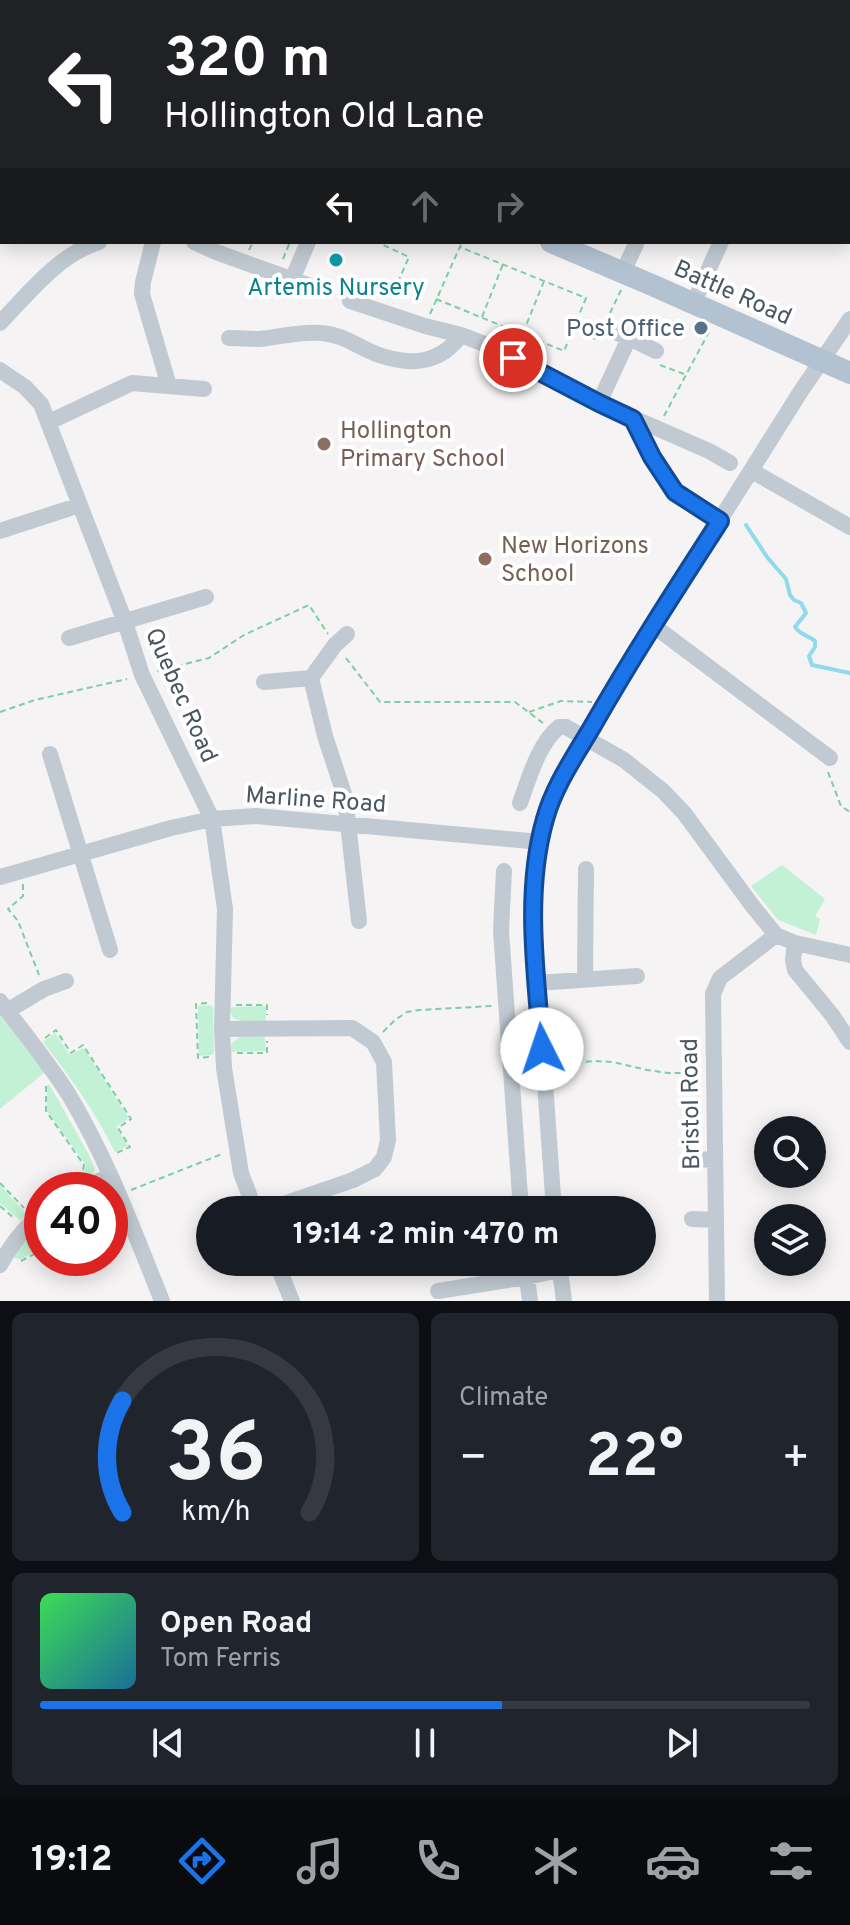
<!DOCTYPE html>
<html lang="en">
<head>
<meta charset="utf-8">
<style>
	body { margin:0; font-family:Overpass,sans-serif; background:#20242c; color:#f1f3f6; height:100vh; display:flex; flex-direction:column; font-size:30px; white-space:nowrap }
	* { box-sizing:border-box; margin:0 }
	p { font-size:26px; color:#9ea1a6 }
	.icon { flex:none; width:44px; height:44px; fill:none; stroke:currentColor; stroke-width:2; stroke-linecap:round; stroke-linejoin:round }
	.map { position:relative; height:1301px; overflow:hidden }
	.side { display:flex; flex-direction:column; gap:12px; padding:12px; background:#0d0f14; flex:1 }
	.side>* { flex:none }
	.guide { position:absolute; left:0px; top:0px; width:850px; height:244px; box-shadow:0 4px 20px #0003; background:#202124; color:#fff; overflow:hidden }
	.fabs { position:absolute; left:754px; top:1116px; display:grid; gap:16px }
	.fabs a { display:grid; place-items:center; width:72px; height:72px; border-radius:50%; background:#171b24; box-shadow:0 4px 20px #0003; font-size:40px }
	.speed { position:absolute; left:24px; top:1172px; display:flex; gap:16px; font-size:40px; font-weight:700; text-align:center }
	.speed>* { display:grid; place-content:center; width:104px; height:104px; border-radius:50%; background:#171b24; box-shadow:0 4px 20px #0003; line-height:1 }
	.speed .limit { border:12px solid #d22; background:#fff; color:#111 }
	.pin { position:absolute; display:grid; place-items:center; width:68px; height:68px; color:#fff; margin:-34px; border:4px solid #fff; border-radius:50%; box-shadow:0 2px 8px #0007 }
	.me { position:absolute; width:88px; margin:-44px; rotate:356deg; stroke-linejoin:round; filter:drop-shadow(0 0 6px #0008) }
	.turn { display:flex; align-items:center; gap:28px; height:168px; padding:0 32px; font-size:36px }
	.turn .icon { width:104px; height:104px; stroke-width:2.5 }
	.turn b { display:block; font-size:56px; line-height:68px }
	.lanes { display:flex; align-items:center; height:76px; padding:0 32px; background:#0003; justify-content:center; gap:40px; direction:ltr }
	.lanes .off { opacity:.35 }
	.big { font-size:60px; font-weight:700; line-height:1.1 }
	.side .card { flex:1; display:flex; flex-direction:column; justify-content:center; gap:12px; min-width:0; padding:0 28px; border-radius:12px; background:#20242c }
	.side .dial { align-items:center; gap:0 }
	.dial svg { height:208px; overflow:visible; fill:none; stroke:#363941; stroke-width:7; stroke-linecap:round; text-anchor:middle }
	.dial text { fill:#f1f3f6; stroke:none }
	.song { display:flex; align-items:center; gap:24px }
	.cover { width:96px; height:96px; border-radius:12px; background:linear-gradient(135deg,hsl(130 70% 55%),hsl(200 70% 35%)) }
	.played { height:8px; border-radius:4px; background:linear-gradient(90deg,#1a73e8 60%,#363941 60%) }
	.keys { display:flex; justify-content:space-around; direction:ltr }
	.heat { display:flex; justify-content:space-between; align-items:center; font-size:44px; direction:ltr }
	.side .tiles { flex:1; display:grid; gap:12px; grid-template-columns:1fr 1fr }
	.card:last-child { grid-column:span 2 }
	.trip { position:absolute; left:196px; top:1196px; width:460px; height:80px; border-radius:40px; background:#171b24; box-shadow:0 4px 20px #0003; font-weight:700; line-height:80px; text-align:center }
	.dock { display:flex; height:128px; justify-content:space-around; align-items:center; background:#090b0e; color:#9ea1a6 }
	.dock .icon { width:56px; height:56px }
	.dock .selected { color:#1a73e8 }
	.dock b { font-size:36px; color:#f1f3f6 }
	.map>svg:first-child { display:block }
</style>
</head>
<body>
<div class="map">
<svg width="850" height="1301" viewBox="0 0 850 1301">
	<rect width="100%" height="100%" fill="#f5f3f3"/>
	<!-- green -->
	<path fill="#c3f1d5" d="M 782,865 L 825,899 L 815,916 L 820,919 L 816,935 L 778,920 L 751,886 Z
		M 211,1005 L 213,1007 L 214,1052 L 212,1055 L 199,1056 L 198,1006 Z
		M 266,1006 L 266,1022 L 243,1022 L 233,1018 L 230,1010 L 231,1007 Z
		M 0,1014 L 45,1072 L 0,1109 Z
		M 55,1033 L 70,1055 L 84,1048 L 128,1117 L 127,1120 L 116,1127 L 128,1146 L 115,1152 C 95,1112 70,1076 43,1042 Z
		M 240,1037 L 265,1037 L 266,1051 L 232,1052 L 230,1051 L 232,1043 Z
		M 49,1084 L 88,1153 L 95,1169 L 92,1177 L 68,1190 L 58,1190 L 85,1170 L 86,1165 L 47,1111 L 47,1086 Z
		M 0,1185 L 26,1214 L 21,1221 L 0,1203 Z
		M 42,1222 L 42,1248 L 21,1259 L 14,1258 L 13,1256 L 19,1246 Z"/>
	<g fill="none" stroke-linecap="round" stroke-linejoin="round">
		<!-- stream -->
		<path stroke="#90daee" stroke-width="4" d="M 166,0 L 167,2
			M 746,525 L 767,557 L 786,579 L 790,595 L 794,600 L 801,603 L 806,613 L 795,627 C 799,634 809,636 815,641 L 815,647 L 809,656 L 812,665 L 850,673"/>
		<!-- path -->
		<path stroke="#7ad0a6" stroke-width="2" stroke-dasharray="6 4" stroke-linecap="butt" d="M 249,250 L 253,242
			M 283,259 L 290,242
			M 359,288 L 367,284 L 392,295 L 409,257 L 379,243
			M 436,299 L 564,351 L 586,298 L 460,247
			M 610,313 L 621,290
			M 430,314 L 462,242
			M 482,317 L 503,264
			M 573,330 L 596,339
			M 523,333 L 544,281
			M 660,365 L 684,374
			M 664,416 L 710,330
			M 346,658 L 380,702 L 515,702 L 543,723
			M 157,671 L 209,658 L 244,635 L 309,605 L 328,634
			M 0,712 L 35,700 L 127,679
			M 529,712 L 561,701 L 592,702
			M 828,772 L 841,806 L 850,812
			M 23,884 L 23,896 L 8,909 L 18,921 L 39,975
			M 207,1003 L 196,1004 L 198,1058 L 210,1057
			M 236,1005 L 267,1005 L 267,1015
			M 383,1032 L 395,1020 L 407,1012 L 419,1010 L 492,1006
			M 45,1038 L 56,1030 L 71,1053 L 83,1045 L 131,1119 L 118,1128 L 130,1147 L 114,1154
			M 237,1053 L 267,1053 L 267,1041
			M 556,1065 L 594,1061 L 613,1062 L 647,1070 L 668,1073 L 700,1073
			M 46,1086 L 46,1111 L 84,1165 L 83,1170 L 79,1173
			M 0,1183 L 24,1208
			M 55,1190 L 64,1184
			M 131,1190 L 222,1154
			M 0,1206 L 14,1218
			M 110,1248 L 115,1246 L 120,1233
			M 68,1258 L 73,1267 L 90,1258
			M 21,1261 L 42,1250"/>
		<!-- minor -->
		<path stroke="#c1cad2" stroke-width="16" d="M 583,0 L 586,2
			M 783,0 L 785,2
			M 249,2 L 252,0
			M 288,2 L 288,0
			M 153,242 L 143,282 L 142,294 L 169,386
			M 194,242 L 216,252 L 316,288
			M 623,272 L 636,244
			M 292,280 L 308,242
			M 350,301 L 425,326 L 461,335 L 495,348 L 599,403 L 709,451 L 730,463
			M 693,304 L 721,242
			M 0,323 C 28,294 59,254 99,242
			M 606,328 L 629,338
			M 229,338 C 239,338 249,339 260,339 C 280,337 300,331 321,333 C 343,334 359,348 379,355 C 411,366 440,364 461,335
			M 0,370 L 25,387 L 41,404 L 125,622 L 142,675 L 212,819 L 225,909 L 222,1029 L 224,1068 L 241,1173 L 255,1210
			M 599,403 L 629,338 L 656,351
			M 633,419 L 652,457 L 675,492 L 720,521
			M 49,422 L 132,383 L 204,389
			M 752,471 L 850,527
			M 0,531 L 80,505
			M 654,626 L 830,758
			M 69,638 L 206,597
			M 311,678 L 335,645 L 347,634
			M 264,682 L 311,678 L 325,736 L 345,797 L 359,921
			M 50,754 L 110,950
			M 520,803 C 529,779 538,744 559,727 L 566,727 L 624,760 L 663,791 L 684,813 L 751,904 L 776,935 L 795,943 L 850,955
			M 504,871 L 501,931 L 521,1210
			M 0,877 L 171,828 L 212,819 L 256,816 L 540,842
			M 795,943 L 793,960 L 795,970 L 832,1015 L 850,1042
			M 585,978 L 586,869
			M 537,983 L 637,976
			M 0,1001 C 23,1032 48,1062 69,1095 C 108,1160 134,1231 162,1301
			M 7,1011 L 44,989 L 66,981
			M 222,1029 L 352,1028 L 373,1042 L 384,1062 L 388,1140 L 384,1157 L 375,1169 L 353,1180 L 266,1210
			M 692,1159 L 715,1160
			M 78,1190 L 110,1176
			M 554,1210 L 534,928 L 534,894 L 540,842 L 545,818 L 558,787 L 630,663 L 801,391 L 850,319
			M 692,1219 L 716,1220
			M 276,1262 L 292,1301
			M 525,1262 L 530,1301
			M 559,1262 L 564,1301
			M 0,1265 C 11,1244 24,1228 42,1213
			M 438,1291 L 526,1277 L 560,1270
			M 717,1301 L 713,994 L 720,978 L 776,935"/>
		<!-- major -->
		<path stroke="#b3c2d1" stroke-width="22" d="M 0,60 L 2,61
			M 551,242 L 652,285 L 850,373"/>
	</g>
	<g fill="none" stroke-linecap="round" stroke-linejoin="round">
		<!-- route casing -->
		<g stroke="#114b97" stroke-width="20">
			<path id="route" d="M 513,358 L 599,403 L 633,419 L 652,457 L 675,492 L 720,521 C 676,589 632,657 592,727 C 575,756 554,786 545,819 C 524,892 536,974 542,1049"/>
		</g>
		<!-- route -->
		<use href="#route" stroke="#1a73e8" stroke-width="14"/>
	</g>
	<!-- markers -->
	<circle fill="#0f9aa8" stroke="#fff" stroke-width="3" cx="336" cy="260" r="8"/>
	<circle fill="#5c6f8a" stroke="#fff" stroke-width="3" cx="701" cy="328" r="8"/>
	<g fill="#8d6e63" stroke="#fff" stroke-width="3">
		<circle cx="324" cy="444" r="8"/>
		<circle cx="485" cy="559" r="8"/>
	</g>
	<g text-anchor="middle" stroke-width="8" stroke-linejoin="round" paint-order="stroke">
		<!-- culture labels -->
		<g font-size="24" fill="#0d838f" stroke="#fff">
			<text x="336" y="295">Artemis Nursery</text>
		</g>
		<!-- street labels -->
		<g font-size="24" fill="#4a5661" stroke="#fff">
			<text transform="translate(733 292) rotate(24)" y="8">Battle Road</text>
			<text transform="translate(182 695) rotate(66)" y="8">Quebec Road</text>
			<text transform="translate(316 799) rotate(4)" y="8">Marline Road</text>
			<text transform="translate(690 1104) rotate(-91)" y="8">Bristol Road</text>
		</g>
		<!-- service labels -->
		<g font-size="24" fill="#4e5e75" stroke="#fff" text-anchor="end">
			<text x="685" y="336">Post Office</text>
		</g>
		<!-- education labels -->
		<g font-size="24" fill="#785e54" stroke="#fff" text-anchor="start">
			<text x="340" y="438">Hollington<tspan x="340" dy="28">Primary School</tspan></text>
			<text x="501" y="553">New Horizons<tspan x="501" dy="28">School</tspan></text>
		</g>
	</g>
</svg>
<div class="fabs">
<a><svg class="icon" aria-label="search" viewBox="0 0 24 24"><circle cx="10" cy="10" r="6"/><path d="M15 15l6 6"/></svg></a>
<a><svg class="icon" aria-label="layers" viewBox="0 0 24 24"><path d="M12 4l9 5-9 5-9-5zM3 14l9 5 9-5"/></svg></a>
</div>
<div class="speed"><div class="limit">40</div></div>
<div class="pin" style="left:513px;top:358px;background:#d93025"><svg class="icon" aria-label="arrive" viewBox="0 0 24 24"><path d="M6 21V4h12l-3 4 3 4H6"/></svg></div>
<svg class="me" style="left:542px;top:1049px" viewBox="-20 -20 40 40"><circle r="19" fill="#fff"/><path d="M0-13L10 11 0 6-10 11z" fill="#1a73e8"/></svg>
<div class="trip">19:14 · 2 min · 470 m</div>
<div class="guide">
<div class="turn"><svg class="icon" aria-label="left" viewBox="0 0 24 24"><path d="M17 20v-9H6M10 6l-5 5 5 5"/></svg><div><b>320 m</b>Hollington Old Lane</div></div>
<div class="lanes"><svg class="icon" aria-label="left" viewBox="0 0 24 24"><path d="M17 20v-9H6M10 6l-5 5 5 5"/></svg><svg class="icon off" aria-label="ahead" viewBox="0 0 24 24"><path d="M12 20V5M6 11l6-6 6 6"/></svg><svg class="icon off" aria-label="right" viewBox="0 0 24 24"><path d="M7 20v-9h11M14 6l5 5-5 5"/></svg></div>
</div>
</div>
<section class="side">
<div class="tiles">
<div class="card dial"><svg viewBox="0 0 100 80">
<path d="M14 69A42 42 0 1 1 86 69"/>
<path d="M14 69A42 42 0 0 1 14 26" stroke="#1a73e8"/>
<text x="50" y="56" font-size="32" font-weight="700">36</text>
<text x="50" y="72" font-size="11">km/h</text>
</svg></div>
<div class="card"><p>Climate</p>
<div class="heat"><a>−</a><b class="big">22°</b><a>+</a></div>
</div>
<div class="card">
<div class="song"><i class="cover"></i><div><b>Open Road</b><p>Tom Ferris</p></div></div>
<div class="played"></div>
<div class="keys"><svg class="icon" aria-label="previous" viewBox="0 0 24 24"><path d="M18 5L8 12l10 7zM5 5v14"/></svg><svg class="icon" aria-label="pause" viewBox="0 0 24 24"><path d="M8 5v14M16 5v14"/></svg><svg class="icon" aria-label="next" viewBox="0 0 24 24"><path d="M6 5l10 7-10 7zM19 5v14"/></svg></div>
</div>
</div>
</section>
<nav class="dock">
<b>19:12</b>
<svg class="icon selected" aria-label="directions" viewBox="0 0 24 24"><path d="M12 3l9 9-9 9-9-9zM9 14v-3h6M13 9l2 2-2 2"/></svg>
<svg class="icon" aria-label="music" viewBox="0 0 24 24"><path d="M9 18V5l10-2v13"/><circle cx="6" cy="18" r="3"/><circle cx="16" cy="16" r="3"/></svg>
<svg class="icon" aria-label="phone" viewBox="0 0 24 24"><path d="M5 4h4l2 5-3 2q2 4 5 5l2-3 5 2v4C11 20 4 13 5 4z"/></svg>
<svg class="icon" aria-label="climate" viewBox="0 0 24 24"><path d="M12 3v18M4 7l16 10M4 17L20 7"/></svg>
<svg class="icon" aria-label="car" viewBox="0 0 24 24"><path d="M5 17H2v-5l4-1 3-4h7l3 4 3 1v5h-3M9 17h6M6 11h13"/><circle cx="7" cy="17" r="2"/><circle cx="17" cy="17" r="2"/></svg>
<svg class="icon" aria-label="filters" viewBox="0 0 24 24"><path d="M4 7h16M4 17h16"/><circle cx="9" cy="7" r="2"/><circle cx="15" cy="17" r="2"/></svg>
</nav>
</body>
</html>
